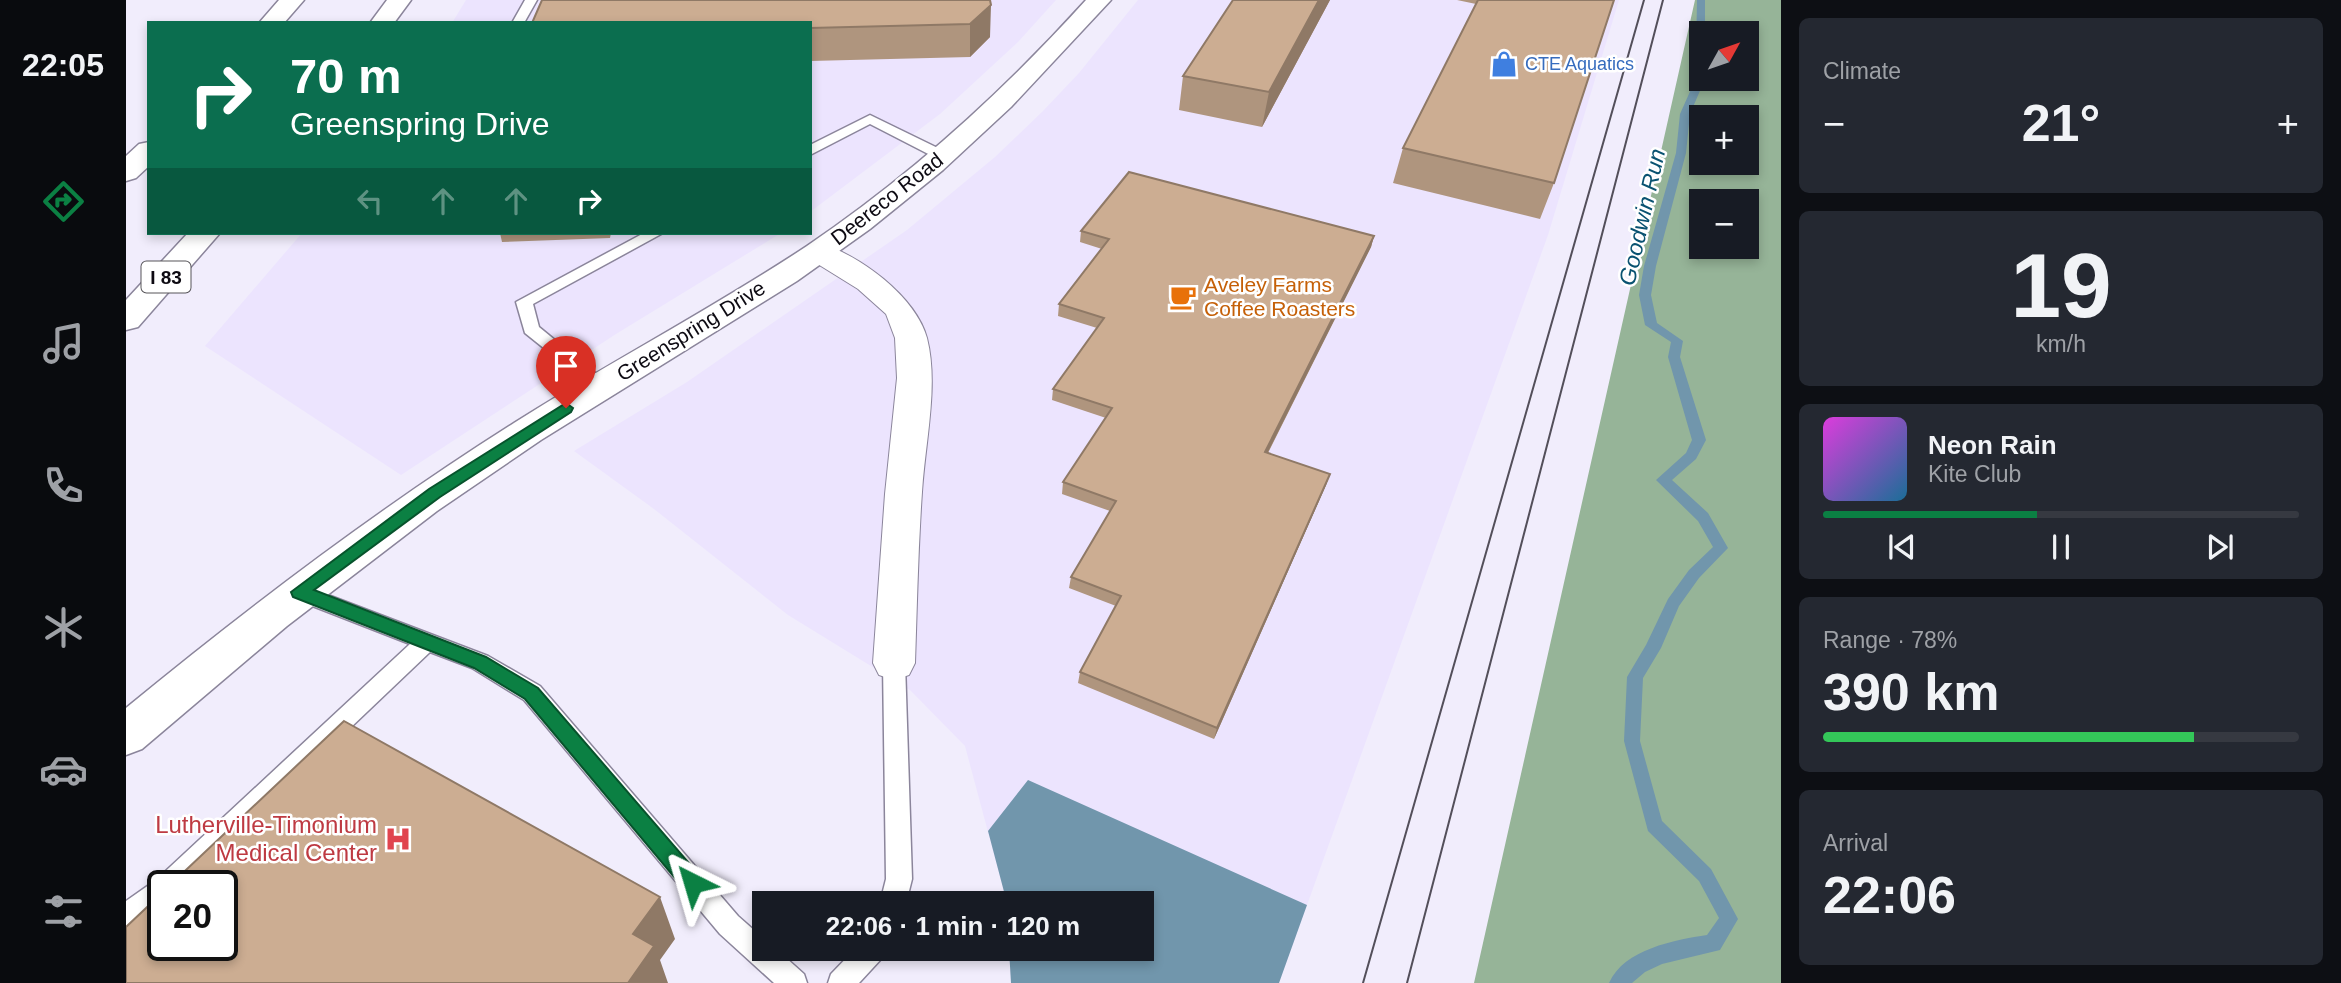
<!DOCTYPE html>
<html lang="en">
<head>
<meta charset="utf-8">
<style>
	body { margin:0; font-family:Arial,sans-serif; background:#242831; color:#f1f3f6; height:100vh; display:flex; flex-direction:column; font-size:26px; white-space:nowrap }
	* { box-sizing:border-box; margin:0 }
	p { font-size:23px; color:#9ea1a6 }
	.icon { flex:none; width:38px; height:38px; fill:none; stroke:currentColor; stroke-width:2; stroke-linecap:round; stroke-linejoin:round }
	.map { position:relative; flex:1; overflow:hidden }
	.sheet { display:flex; flex-direction:column; gap:18px; padding:18px; background:#0d0f14; width:560px }
	.sheet>* { flex:none }
	.top-card { position:absolute; left:21px; top:21px; width:665px; height:214px; border-radius:0px; box-shadow:0 4px 10px #0003; background:#0b6e4f; color:#fff; overflow:hidden }
	.needle { width:46px; rotate:50deg }
	.fabs { position:absolute; left:1563px; top:21px; display:grid; gap:14px }
	.fabs a { display:grid; place-items:center; width:70px; height:70px; border-radius:0px; background:#171b24; box-shadow:0 4px 10px #0003; font-size:35px }
	.speed { position:absolute; left:21px; top:870px; display:flex; gap:14px; font-size:35px; font-weight:700; text-align:center }
	.speed>* { display:grid; place-content:center; width:91px; height:91px; border-radius:50%; background:#171b24; box-shadow:0 4px 10px #0003; line-height:1 }
	.speed .limit { border:4px solid #111; border-radius:10px; background:#fff; color:#111 }
	.pin { position:absolute; display:grid; place-items:center; width:60px; height:60px; color:#fff; margin:-72px -30px; border-radius:50% 50% 50% 0; rotate:-45deg; box-shadow:0 0 7px #0007 }
	.pin .icon { rotate:45deg }
	.me { position:absolute; width:77px; margin:-38px; rotate:320deg; stroke-linejoin:round; filter:drop-shadow(0 0 5px #0008) }
	.turn { display:flex; align-items:center; gap:24px; height:147px; padding:0 28px; font-size:32px }
	.turn .icon { width:91px; height:91px; stroke-width:2.5 }
	.turn b { display:block; font-size:49px; line-height:60px }
	.lanes { display:flex; align-items:center; height:66px; padding:0 28px; background:#0003; justify-content:center; gap:35px; direction:ltr }
	.lanes .off { opacity:.35 }
	.big { font-size:52px; font-weight:700; line-height:1.1 }
	.sheet .tile { flex:1; display:flex; flex-direction:column; justify-content:center; gap:10px; min-width:0; padding:0 24px; border-radius:10px; background:#242831 }
	.sheet .dial { align-items:center; gap:0 }
	.dial b { font-size:91px; line-height:1 }
	.song { display:flex; align-items:center; gap:21px }
	.cover { width:84px; height:84px; border-radius:10px; background:linear-gradient(135deg,hsl(300 70% 55%),hsl(200 70% 35%)) }
	.played { height:7px; border-radius:4px; background:linear-gradient(90deg,#0b8043 45%,#363941 45%) }
	.keys { display:flex; justify-content:space-around; direction:ltr }
	.heat { display:flex; justify-content:space-between; align-items:center; font-size:38px; direction:ltr }
	.charge { height:10px; border-radius:5px; background:linear-gradient(90deg,#34c759 78%,#363941 0) }
	.trip { position:absolute; left:626px; top:891px; width:402px; height:70px; border-radius:0px; background:#171b24; box-shadow:0 4px 10px #0003; font-weight:700; line-height:70px; text-align:center }
	main { display:flex; flex:1; min-height:0 }
	.tab-bar { display:flex; flex-direction:column; width:126px; justify-content:space-around; align-items:center; background:#090b0e; color:#9ea1a6 }
	.tab-bar .icon { width:49px; height:49px }
	.tab-bar .on { color:#0b8043 }
	.tab-bar b { font-size:32px; color:#f1f3f6 }
	.map>svg:first-child { display:block }
</style>
</head>
<body>
<main>
<nav class="tab-bar">
<b>22:05</b>
<svg class="icon on" aria-label="directions" viewBox="0 0 24 24"><path d="M12 3l9 9-9 9-9-9zM9 14v-3h6M13 9l2 2-2 2"/></svg>
<svg class="icon" aria-label="music" viewBox="0 0 24 24"><path d="M9 18V5l10-2v13"/><circle cx="6" cy="18" r="3"/><circle cx="16" cy="16" r="3"/></svg>
<svg class="icon" aria-label="phone" viewBox="0 0 24 24"><path d="M5 4h4l2 5-3 2q2 4 5 5l2-3 5 2v4C11 20 4 13 5 4z"/></svg>
<svg class="icon" aria-label="climate" viewBox="0 0 24 24"><path d="M12 3v18M4 7l16 10M4 17L20 7"/></svg>
<svg class="icon" aria-label="car" viewBox="0 0 24 24"><path d="M5 17H2v-5l4-1 3-4h7l3 4 3 1v5h-3M9 17h6M6 11h13"/><circle cx="7" cy="17" r="2"/><circle cx="17" cy="17" r="2"/></svg>
<svg class="icon" aria-label="filters" viewBox="0 0 24 24"><path d="M4 7h16M4 17h16"/><circle cx="9" cy="7" r="2"/><circle cx="15" cy="17" r="2"/></svg>
</nav>
<div class="map">
<svg width="1655" height="983" viewBox="0 0 1655 983">
	<rect width="100%" height="100%" fill="#f1edfc"/>
	<!-- built -->
	<path fill="#ece4fe" d="M 340,0 L 930,0 L 892,42 L 814,114 L 684,212 L 684,23 L 326,23 Z
		M 1012,0 L 1493,0 L 1422,235 L 1153,983 L 885,983 L 883,949 L 1017,948 L 1017,903 L 881,903 L 839,746 L 784,690 L 662,615 L 528,509 L 448,451 L 561,382 L 781,230 L 869,157 L 917,111 L 953,73 Z
		M 176,233 L 655,233 L 490,334 L 275,475 L 79,346 Z"/>
	<!-- forest -->
	<path fill="#96b498" fill-rule="evenodd" d="M 1569,0 L 1655,0 L 1655,983 L 1348,983 ZM 1575,33 L 1620,33 L 1620,79 L 1575,79 ZM 1575,117 L 1620,117 L 1620,163 L 1575,163 ZM 1575,201 L 1620,201 L 1620,247 L 1575,247 Z"/>
	<!-- water -->
	<path fill="#7196ac" d="M 902,780 L 1181,905 L 1153,983 L 885,983 L 883,949 L 1017,948 L 1017,903 L 881,903 L 862,831 Z"/>
	<g fill="none" stroke-linecap="round" stroke-linejoin="round">
		<!-- stream -->
		<path fill="#7196ac" fill-rule="evenodd" d="M 1571,0 L 1579,0 L 1579,33 L 1575,33 L 1575,55 L 1570,52 Z
			M 1575,75 L 1575,79 L 1579,79 L 1564,114 L 1560,153 L 1530,266 L 1525,295 L 1531,323 L 1557,341 L 1554,357 L 1580,440 L 1570,459 L 1546,480 L 1582,513 L 1602,548 L 1573,578 L 1553,606 L 1535,648 L 1517,678 L 1514,741 L 1536,821 L 1585,869 L 1612,919 L 1594,950 L 1536,964 L 1519,972 L 1506,983 L 1483,983 C 1498,949 1549,940 1581,935 L 1593,918 L 1573,881 L 1522,831 L 1498,741 L 1501,677 L 1520,645 L 1542,599 L 1563,570 L 1587,547 L 1572,521 L 1530,480 L 1560,453 L 1566,440 L 1542,357 L 1545,342 L 1519,325 L 1513,295 L 1518,266 L 1550,153 L 1554,114 L 1570,78 Z"/>
		<!-- lane casing -->
		<g stroke="#8b859b" stroke-width="3">
			<path id="lane" d="M 399,0 L 411,0 L 398,23 L 386,23 Z
				M 744,115 L 822,153 L 824,156 L 812,159 L 744,124 L 684,155 L 684,145 Z
				M 518,233 L 537,233 L 407,304 L 413,327 L 485,386 L 482,390 L 470,390 L 399,333 L 390,302 Z
				M 173,584 L 362,656 L 414,686 L 612,916 L 639,940 L 639,948 L 649,948 L 678,974 L 681,983 L 648,983 L 594,934 L 398,700 L 346,668 L 304,652 L 58,886 L 37,886 L 37,906 L 0,927 L 0,901 L 30,880 L 284,644 L 166,598 L 163,592 L 166,586 Z
				M 768,654 L 776,657 L 779,663 L 786,879 L 780,903 L 754,903 L 760,879 L 757,663 L 760,657 Z
				M 730,948 L 761,948 L 757,957 L 733,983 L 702,983 L 705,974 Z"/>
		</g>
		<!-- street casing -->
		<g stroke="#8b859b" stroke-width="2">
			<path id="street" d="M 692,243 C 732,253 790,297 801,338 C 813,385 799,443 796,492 C 792,549 791,606 789,663 L 783,675 L 768,680 L 753,675 L 747,663 L 759,494 L 771,378 L 769,338 L 760,314 L 732,289 L 682,258 L 677,252 L 682,246 Z"/>
		</g>
		<!-- secondary casing -->
		<g stroke="#8b859b" stroke-width="3">
			<path id="secondary" d="M 960,0 L 985,0 L 885,107 L 817,170 L 744,229 L 671,281 L 415,440 L 311,511 L 161,626 L 16,749 L 0,755 L 0,708 C 124,606 252,509 388,423 C 484,362 586,309 681,246 C 784,176 877,92 960,0 Z"/>
		</g>
		<!-- highway casing -->
		<g stroke="#8b859b" stroke-width="3">
			<path id="highway" d="M 153,0 L 178,0 L 158,23 L 133,23 Z
				M 261,0 L 285,0 L 268,23 L 244,23 Z
				M 23,142 L 23,166 L 10,178 L 0,181 L 0,156 L 13,144 Z
				M 62,233 L 94,233 L 12,327 L 0,330 L 0,300 Z"/>
		</g>
		<!-- lane -->
		<use href="#lane" fill="#fff" fill-rule="evenodd"/>
		<!-- street -->
		<use href="#street" fill="#fff" fill-rule="evenodd"/>
		<!-- secondary -->
		<use href="#secondary" fill="#fff" fill-rule="evenodd"/>
		<!-- highway -->
		<use href="#highway" fill="#fff" fill-rule="evenodd"/>
		<!-- tram -->
		<path stroke="#534f5a" stroke-width="2" d="M 1237,983 L 1518,0
			M 1281,983 L 1537,0"/>
	</g>
	<!-- wall -->
	<path fill="#af957e" d="M 864,0 L 864,37 L 844,57 L 684,61 L 684,23 Z
		M 1107,0 L 1204,0 L 1136,127 L 1053,110 L 1057,76 Z
		M 1331,0 L 1488,0 L 1428,183 L 1414,219 L 1267,183 L 1277,148 L 1350,4 Z
		M 955,231 L 1248,236 L 1245,247 L 1142,453 L 1204,474 L 1200,485 L 1088,739 L 952,683 L 954,672 L 990,606 L 943,588 L 945,577 L 984,511 L 936,494 L 937,482 L 980,418 L 926,400 L 927,389 L 971,328 L 932,316 L 933,304 L 976,249 L 954,242 Z
		M 374,233 L 485,233 L 484,238 L 376,242 Z"/>
	<!-- shaded-wall -->
	<path fill="#8f7966" d="M 1193,0 L 1204,0 L 1136,127 L 1143,92 Z
		M 865,5 L 864,37 L 844,57 L 844,24 Z
		M 1248,236 L 1245,247 L 1136,464 L 1139,452 Z
		M 1204,474 L 1200,485 L 1088,739 L 1091,728 Z
		M 534,897 L 549,939 L 534,960 L 542,983 L 502,983 L 507,934 Z"/>
	<!-- building -->
	<path fill="#ccad92" stroke="#8f7966" stroke-width="2" d="M 416,0 L 864,0 L 865,5 L 844,24 L 684,28 L 684,23 L 406,23 Z
		M 1107,0 L 1193,0 L 1143,92 L 1057,76 Z
		M 1352,0 L 1488,0 L 1428,183 L 1277,148 Z
		M 1003,172 L 1248,236 L 1139,452 L 1204,474 L 1091,728 L 954,672 L 995,596 L 945,577 L 990,501 L 937,482 L 986,408 L 927,389 L 978,318 L 933,304 L 983,239 L 955,231 Z
		M 218,721 L 534,897 L 507,934 L 528,946 L 502,983 L 0,983 L 0,927 L 37,892 L 37,945 L 96,945 L 96,886 L 43,886 Z"/>
	<!-- route -->
	<path fill="#0b8043" stroke="#07532c" stroke-width="2" d="M 440,403 L 447,408 L 445,412 L 314,497 L 188,590 L 360,657 L 412,688 L 574,876 L 577,883 L 574,890 L 567,893 L 559,890 L 399,699 L 348,668 L 167,597 L 165,592 L 303,489 Z"/>
	<!-- icons -->
	<defs>
		<g id="shop-bare" transform="scale(2.1)"><path d="M-5-2.5h2.3a2.7 3.5 0 0 1 5.4 0H5L5.5 6h-11ZM-1.5-2.5h3a1.5 2.3 0 0 0-3 0Z" fill="#3f7fe0" stroke="#fff" stroke-width="2.5" paint-order="stroke"/></g>
		<g id="cafe-bare" transform="scale(2.1)"><path d="M-5.5-4.5H6V0H3Q3 3.5 0 3.5H-2.5Q-5.5 3.5-5.5 0ZM3-3.2v2h1.7v-2ZM-6 4.5H4V6H-6Z" fill="#e8710a" stroke="#fff" stroke-width="2.5" paint-order="stroke"/></g>
		<g id="hospital-bare" transform="scale(2.1)"><path d="M-5-5h3v3.5h4V-5h3V5h-3V1.5h-4V5h-3Z" fill="#e0444e" stroke="#fff" stroke-width="2.5" paint-order="stroke"/></g>
	</defs>
	<g fill-rule="evenodd">
		<use href="#shop-bare" x="1378" y="64"/>
		<use href="#cafe-bare" x="1057" y="297"/>
		<use href="#hospital-bare" x="272" y="839"/>
	</g>
	<g text-anchor="middle" stroke-width="5" stroke-linejoin="round" paint-order="stroke">
		<!-- far-shop labels -->
		<g font-size="18" fill="#366cbe" stroke="#fff" text-anchor="start">
			<text x="1399" y="70">CTE Aquatics</text>
		</g>
		<!-- shield labels -->
		<rect fill="#fff" stroke="#565459" stroke-width="2" x="15.5" y="261.5" width="49" height="31" rx="5"/>
		<g font-size="19" font-weight="bold" fill="#0d0a12">
			<text x="40" y="284">I 83</text>
		</g>
		<!-- street labels -->
		<g font-size="21" fill="#0d0a12" stroke="#fff">
			<text transform="translate(761 199) rotate(-38)" y="7">Deereco Road</text>
			<text transform="translate(565 331) rotate(-32)" y="7">Greenspring Drive</text>
		</g>
		<!-- food labels -->
		<g font-size="21" fill="#c56008" stroke="#fff" text-anchor="start">
			<text x="1078" y="292">Aveley Farms<tspan x="1078" dy="24">Coffee Roasters</tspan></text>
		</g>
		<!-- water labels -->
		<g font-size="23" font-style="italic" fill="#095271" stroke="#fff">
			<text transform="translate(1516 217) rotate(-77)" y="8">Goodwin Run</text>
		</g>
		<!-- near-health labels -->
		<g font-size="24" fill="#be3a42" stroke="#fff" text-anchor="end">
			<text x="251" y="833">Lutherville-Timonium<tspan x="251" dy="28">Medical Center</tspan></text>
		</g>
	</g>
</svg>
<div class="fabs">
<a><svg class="needle" viewBox="-14 -14 28 28"><path d="M0-13l5 13h-10z" fill="#e53935"/><path d="M0 13l5-13h-10z" fill="#9ea1a6"/></svg></a>
<a>+</a>
<a>−</a>
</div>
<div class="speed"><div class="limit">20</div></div>
<div class="pin" style="left:440px;top:408px;background:#d93025"><svg class="icon" aria-label="arrive" viewBox="0 0 24 24"><path d="M6 21V4h12l-3 4 3 4H6"/></svg></div>
<svg class="me" style="left:567px;top:883px" viewBox="-20 -20 40 40"><path d="M0-17L14 15 0 8-14 15z" fill="#0b8043" stroke="#fff" stroke-width="4"/></svg>
<div class="trip">22:06 · 1 min · 120 m</div>
<div class="top-card">
<div class="turn"><svg class="icon" aria-label="right" viewBox="0 0 24 24"><path d="M7 20v-9h11M14 6l5 5-5 5"/></svg><div><b>70 m</b>Greenspring Drive</div></div>
<div class="lanes"><svg class="icon off" aria-label="left" viewBox="0 0 24 24"><path d="M17 20v-9H6M10 6l-5 5 5 5"/></svg><svg class="icon off" aria-label="ahead" viewBox="0 0 24 24"><path d="M12 20V5M6 11l6-6 6 6"/></svg><svg class="icon off" aria-label="ahead" viewBox="0 0 24 24"><path d="M12 20V5M6 11l6-6 6 6"/></svg><svg class="icon" aria-label="right" viewBox="0 0 24 24"><path d="M7 20v-9h11M14 6l5 5-5 5"/></svg></div>
</div>
</div>
<section class="sheet">
<div class="tile"><p>Climate</p>
<div class="heat"><a>−</a><b class="big">21°</b><a>+</a></div>
</div>
<div class="tile dial"><b>19</b><p>km/h</p></div>
<div class="tile">
<div class="song"><i class="cover"></i><div><b>Neon Rain</b><p>Kite Club</p></div></div>
<div class="played"></div>
<div class="keys"><svg class="icon" aria-label="previous" viewBox="0 0 24 24"><path d="M18 5L8 12l10 7zM5 5v14"/></svg><svg class="icon" aria-label="pause" viewBox="0 0 24 24"><path d="M8 5v14M16 5v14"/></svg><svg class="icon" aria-label="next" viewBox="0 0 24 24"><path d="M6 5l10 7-10 7zM19 5v14"/></svg></div>
</div>
<div class="tile"><p>Range · 78%</p><b class="big">390 km</b><div class="charge"></div></div>
<div class="tile"><p>Arrival</p><b class="big">22:06</b></div>
</section>
</main>
</body>
</html>
